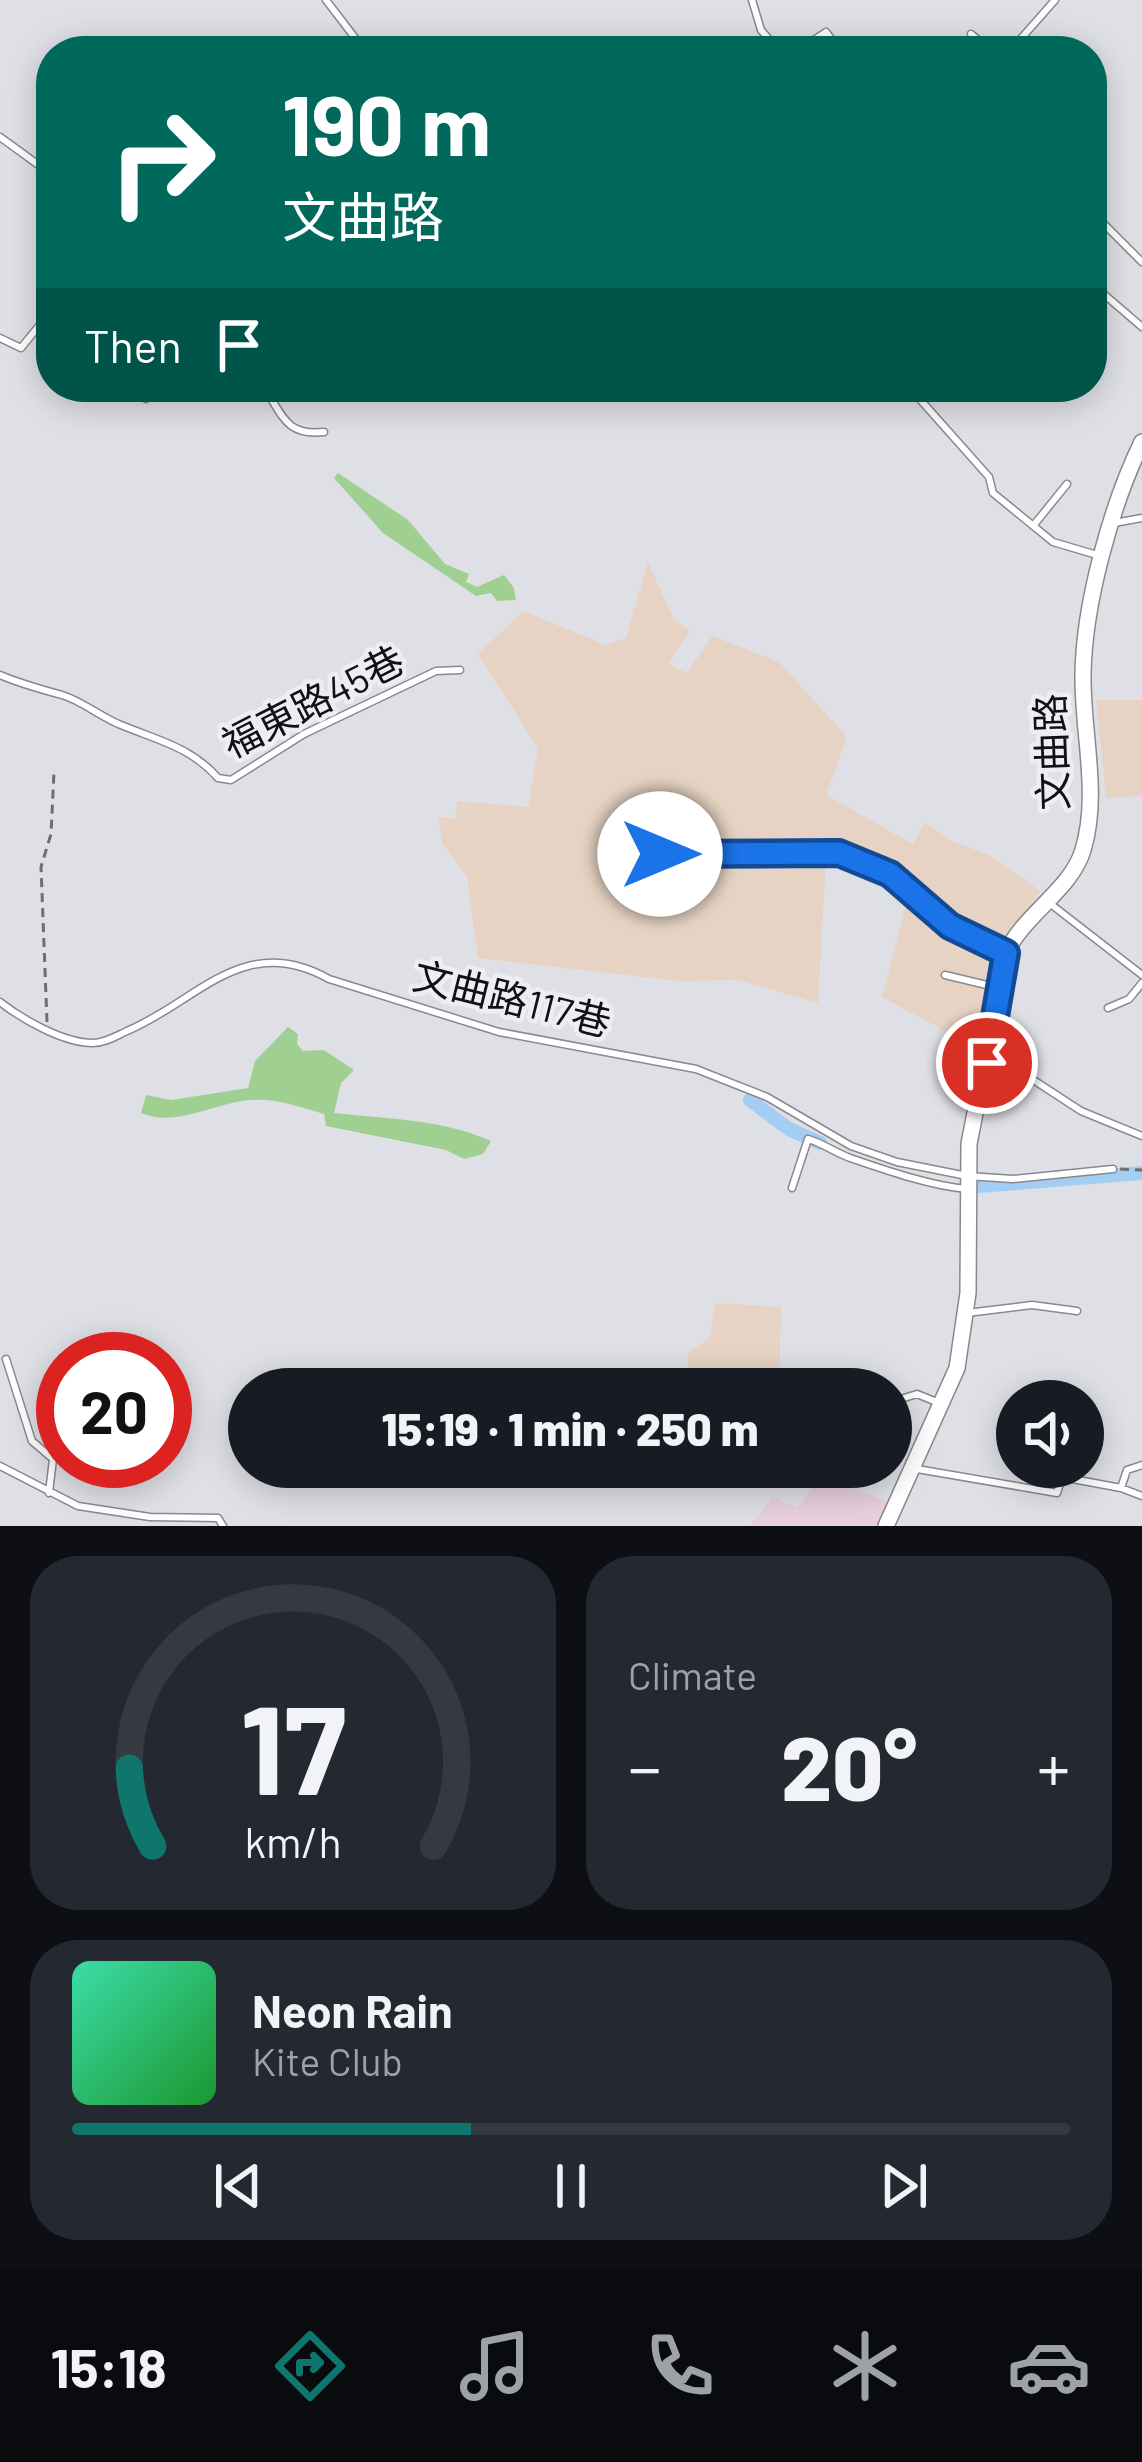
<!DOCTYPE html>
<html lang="en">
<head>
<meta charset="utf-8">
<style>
	body { margin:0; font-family:Barlow,"Noto Sans TC",sans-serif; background:#242831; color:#f1f3f6; height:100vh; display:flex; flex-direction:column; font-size:45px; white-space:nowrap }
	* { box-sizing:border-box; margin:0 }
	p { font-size:39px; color:#9ea1a6 }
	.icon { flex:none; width:66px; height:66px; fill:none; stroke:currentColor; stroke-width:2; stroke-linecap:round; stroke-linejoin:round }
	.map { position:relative; height:1526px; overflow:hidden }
	.panel { display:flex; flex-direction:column; gap:30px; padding:30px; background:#0d0f14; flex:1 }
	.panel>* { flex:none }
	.guide { position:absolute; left:36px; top:36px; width:1071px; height:366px; border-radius:48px; box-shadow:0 6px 30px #0003; background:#00695c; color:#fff; overflow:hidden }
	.tools { position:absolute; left:996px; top:1380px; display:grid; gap:24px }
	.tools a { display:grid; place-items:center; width:108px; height:108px; border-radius:50%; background:#171b24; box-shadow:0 6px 30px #0003; font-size:60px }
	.speed { position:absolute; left:36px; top:1332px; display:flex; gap:24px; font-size:60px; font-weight:700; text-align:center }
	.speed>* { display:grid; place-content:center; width:156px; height:156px; border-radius:50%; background:#171b24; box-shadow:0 6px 30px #0003; line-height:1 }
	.speed .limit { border:18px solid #d22; background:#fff; color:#111 }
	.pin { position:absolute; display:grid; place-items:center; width:102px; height:102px; color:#fff; margin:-51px; border:6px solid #fff; border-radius:50%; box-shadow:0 3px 12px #0007 }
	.me { position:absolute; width:132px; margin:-66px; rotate:90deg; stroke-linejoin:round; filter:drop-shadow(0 0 9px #0008) }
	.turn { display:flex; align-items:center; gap:42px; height:252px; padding:0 48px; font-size:54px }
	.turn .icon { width:156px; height:156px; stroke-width:2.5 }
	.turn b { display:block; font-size:84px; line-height:102px }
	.then { display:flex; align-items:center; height:114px; padding:0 48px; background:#0003; gap:24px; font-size:45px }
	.big { font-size:90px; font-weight:800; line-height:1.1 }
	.panel .widget { flex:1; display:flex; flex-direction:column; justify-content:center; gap:18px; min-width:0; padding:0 42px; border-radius:48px; background:#242831 }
	.panel .dial { align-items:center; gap:0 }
	.dial svg { height:312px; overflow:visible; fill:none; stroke:#363941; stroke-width:7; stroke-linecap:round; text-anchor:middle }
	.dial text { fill:#f1f3f6; stroke:none }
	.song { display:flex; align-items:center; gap:36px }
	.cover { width:144px; height:144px; border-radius:18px; background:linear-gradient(135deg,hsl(160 70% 55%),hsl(130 70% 35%)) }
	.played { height:12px; border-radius:6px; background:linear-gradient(90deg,#0f766e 40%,#363941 40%) }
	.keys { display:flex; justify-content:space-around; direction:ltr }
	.heat { display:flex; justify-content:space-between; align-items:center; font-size:66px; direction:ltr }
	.panel .tiles { flex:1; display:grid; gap:30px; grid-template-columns:1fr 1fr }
	.widget:last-child { grid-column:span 2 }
	.trip { position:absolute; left:228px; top:1368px; width:684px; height:120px; border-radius:60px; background:#171b24; box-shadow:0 6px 30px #0003; font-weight:800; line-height:120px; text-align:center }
	.menu { display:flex; height:192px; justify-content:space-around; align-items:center; background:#090b0e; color:#9ea1a6 }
	.menu .icon { width:84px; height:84px }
	.menu .current { color:#0f766e }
	.menu b { font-size:54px; color:#f1f3f6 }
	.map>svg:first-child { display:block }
</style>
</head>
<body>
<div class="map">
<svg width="1142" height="1526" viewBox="0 0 1142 1526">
	<rect width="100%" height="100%" fill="#dfe0e5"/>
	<!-- industrial -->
	<path fill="#e6d3c3" d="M 648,562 L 674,620 L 690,631 L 668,664 L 687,673 L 712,636 L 779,662 L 847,737 L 826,795 L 913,844 L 925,822 L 951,841 L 989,855 L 1040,891 L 1003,943 L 979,1049 L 882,997 L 906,904 L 842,856 L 826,857 L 818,1003 L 738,980 L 679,981 L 478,958 L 467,876 L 442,843 L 438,817 L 455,819 L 457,801 L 528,807 L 538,748 L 478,654 L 523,611 L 606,645 L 626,638 Z
		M 1096,700 L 1142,700 L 1142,796 L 1106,798 Z
		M 716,1303 L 781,1307 L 779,1389 L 689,1389 L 688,1352 L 709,1339 Z"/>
	<!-- education -->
	<path fill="#e7cfdb" d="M 820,1476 L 891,1503 L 878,1526 L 750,1526 L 772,1497 L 797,1508 Z"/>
	<!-- green -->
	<path fill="#9fd092" d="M 338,473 L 408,520 L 445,564 L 469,574 L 466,582 L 477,587 L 504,575 L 514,588 L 516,600 L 497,601 L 491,593 L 476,596 L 383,533 L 334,478 Z
		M 288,1027 L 298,1034 L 297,1044 L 303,1051 L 324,1050 L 354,1070 L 341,1083 L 334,1113 C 386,1119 443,1119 491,1141 L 483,1154 L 464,1159 L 446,1150 L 326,1126 L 324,1114 C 300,1107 276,1098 250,1100 C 213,1103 177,1128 141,1113 L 146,1095 L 171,1100 L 248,1088 L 255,1061 Z"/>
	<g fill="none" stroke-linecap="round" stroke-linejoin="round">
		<!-- canal -->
		<path stroke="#a4cdf4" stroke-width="14" d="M 750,1100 L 789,1129 L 820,1143
			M 966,1187 L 1142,1173"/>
		<!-- lane casing -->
		<g stroke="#88898d" stroke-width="9">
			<path id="lane" d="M 326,0 L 365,51
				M 752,0 L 761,30 L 779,51
				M 971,34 L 992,51
				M 797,51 L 826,32 L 836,45
				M 1010,51 L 1055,0
				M 0,137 L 51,174
				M 1092,212 L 1142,262
				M 1092,284 L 1142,327
				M 0,338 L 21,348 L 51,311
				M 146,387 L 146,399
				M 264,387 C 283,416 286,436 324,432
				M 909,387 L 989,477 L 993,493 L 1053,542 L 1097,555
				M 1114,523 L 1142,518
				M 1033,526 L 1067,484
				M 0,675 C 21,684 40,689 62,695 C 82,701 101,717 121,725 C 157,740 191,747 218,778 L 231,780 L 304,734 L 436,671 L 460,670
				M 660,855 L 839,853 L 890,874 L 950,926 L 1002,951
				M 1048,902 L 1142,975
				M 945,975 L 995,987
				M 0,1002 C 22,1019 63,1043 93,1043 C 105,1043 116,1036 127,1031 C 198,1001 244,931 329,979 L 499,1032 L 696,1069 L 767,1097 L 851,1146 L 897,1162 L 967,1176 L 1013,1179 L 1113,1169
				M 1108,1008 L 1129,999 L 1142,983
				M 989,1064 L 1035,1081 L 1081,1111 L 1142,1136
				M 792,1188 L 808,1139 C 823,1143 837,1154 853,1159 C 888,1171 932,1186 967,1189
				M 967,1313 L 1032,1305 L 1077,1311
				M 6,1359 L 32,1441 L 53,1459 L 49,1493
				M 891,1402 L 917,1394 L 939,1403
				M 0,1466 L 78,1506 L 150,1517 L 218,1518 L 223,1526
				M 917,1469 L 1057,1493 L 1062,1477 L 1121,1488 L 1127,1470 L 1142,1465
				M 1121,1488 L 1142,1496"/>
		</g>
		<!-- secondary casing -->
		<g stroke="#88898d" stroke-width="18">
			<path id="secondary" d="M 886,1526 L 957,1368 L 968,1293 L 969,1144 L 1006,953 C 1024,914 1071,890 1083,850 C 1100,794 1082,732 1083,674 C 1084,604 1111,506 1142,442"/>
		</g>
		<!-- path -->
		<path stroke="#6d6e71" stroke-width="3" stroke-dasharray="9 6" stroke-linecap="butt" d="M 47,1022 L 41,867 L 51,834 L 54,772
			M 1120,1169 L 1142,1170"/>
		<!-- lane -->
		<use href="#lane" stroke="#fff" stroke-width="6"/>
		<!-- secondary -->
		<use href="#secondary" stroke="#fff" stroke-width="15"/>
	</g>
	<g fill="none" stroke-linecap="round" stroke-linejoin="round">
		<!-- route casing -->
		<g stroke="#114b97" stroke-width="30">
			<path id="route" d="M 660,854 L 839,853 L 890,874 L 950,926 L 1006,953 L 987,1063"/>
		</g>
		<!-- route -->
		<use href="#route" stroke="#1a73e8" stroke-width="21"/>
	</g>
	<g text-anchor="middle" stroke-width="9" stroke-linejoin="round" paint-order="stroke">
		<!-- street labels -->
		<g font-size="39" fill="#101112" stroke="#eceef2">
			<text transform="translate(313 702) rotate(-27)" y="14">福東路45巷</text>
			<text transform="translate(1052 752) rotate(-92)" y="14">文曲路</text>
			<text transform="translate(512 999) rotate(14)" y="14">文曲路117巷</text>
		</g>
	</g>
</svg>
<div class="tools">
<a><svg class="icon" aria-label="sound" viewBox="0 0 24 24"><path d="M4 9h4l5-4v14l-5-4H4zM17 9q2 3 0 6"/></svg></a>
</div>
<div class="speed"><div class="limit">20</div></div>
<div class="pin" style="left:987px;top:1063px;background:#d93025"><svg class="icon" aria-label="arrive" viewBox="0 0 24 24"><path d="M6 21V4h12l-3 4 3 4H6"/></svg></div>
<svg class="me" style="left:660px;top:854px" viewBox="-20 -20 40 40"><circle r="19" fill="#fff"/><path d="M0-13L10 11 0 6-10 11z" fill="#1a73e8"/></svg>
<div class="trip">15:19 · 1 min · 250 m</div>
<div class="guide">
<div class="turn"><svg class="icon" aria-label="right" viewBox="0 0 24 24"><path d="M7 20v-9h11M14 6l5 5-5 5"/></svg><div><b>190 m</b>文曲路</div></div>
<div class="then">Then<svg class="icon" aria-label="arrive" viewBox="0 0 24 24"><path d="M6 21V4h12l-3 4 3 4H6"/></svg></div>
</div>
</div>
<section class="panel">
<div class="tiles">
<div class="widget dial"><svg viewBox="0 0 100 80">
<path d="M14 69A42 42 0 1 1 86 69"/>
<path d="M14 69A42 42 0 0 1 8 49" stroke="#0f766e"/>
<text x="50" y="56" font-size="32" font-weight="700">17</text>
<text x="50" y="72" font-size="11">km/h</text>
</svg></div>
<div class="widget"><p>Climate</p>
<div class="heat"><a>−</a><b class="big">20°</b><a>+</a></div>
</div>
<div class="widget">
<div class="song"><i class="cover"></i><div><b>Neon Rain</b><p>Kite Club</p></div></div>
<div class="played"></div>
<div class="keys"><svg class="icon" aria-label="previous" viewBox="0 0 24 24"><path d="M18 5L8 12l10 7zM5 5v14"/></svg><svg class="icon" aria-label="pause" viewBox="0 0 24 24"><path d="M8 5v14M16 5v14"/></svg><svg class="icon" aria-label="next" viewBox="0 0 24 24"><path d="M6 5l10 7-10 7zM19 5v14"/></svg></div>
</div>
</div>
</section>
<nav class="menu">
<b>15:18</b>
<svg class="icon current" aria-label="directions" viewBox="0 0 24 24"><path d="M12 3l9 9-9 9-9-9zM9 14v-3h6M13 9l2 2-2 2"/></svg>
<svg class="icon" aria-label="music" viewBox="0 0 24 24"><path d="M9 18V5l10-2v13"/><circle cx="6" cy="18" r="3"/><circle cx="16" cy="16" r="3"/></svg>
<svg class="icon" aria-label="phone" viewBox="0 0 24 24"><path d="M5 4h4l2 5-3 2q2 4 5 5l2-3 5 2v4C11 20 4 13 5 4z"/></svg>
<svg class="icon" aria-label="climate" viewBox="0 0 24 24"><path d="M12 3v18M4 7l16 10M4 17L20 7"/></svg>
<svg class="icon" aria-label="car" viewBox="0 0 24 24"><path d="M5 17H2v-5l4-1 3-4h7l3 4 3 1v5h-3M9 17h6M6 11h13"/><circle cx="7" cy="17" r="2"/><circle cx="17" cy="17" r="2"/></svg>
</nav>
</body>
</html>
